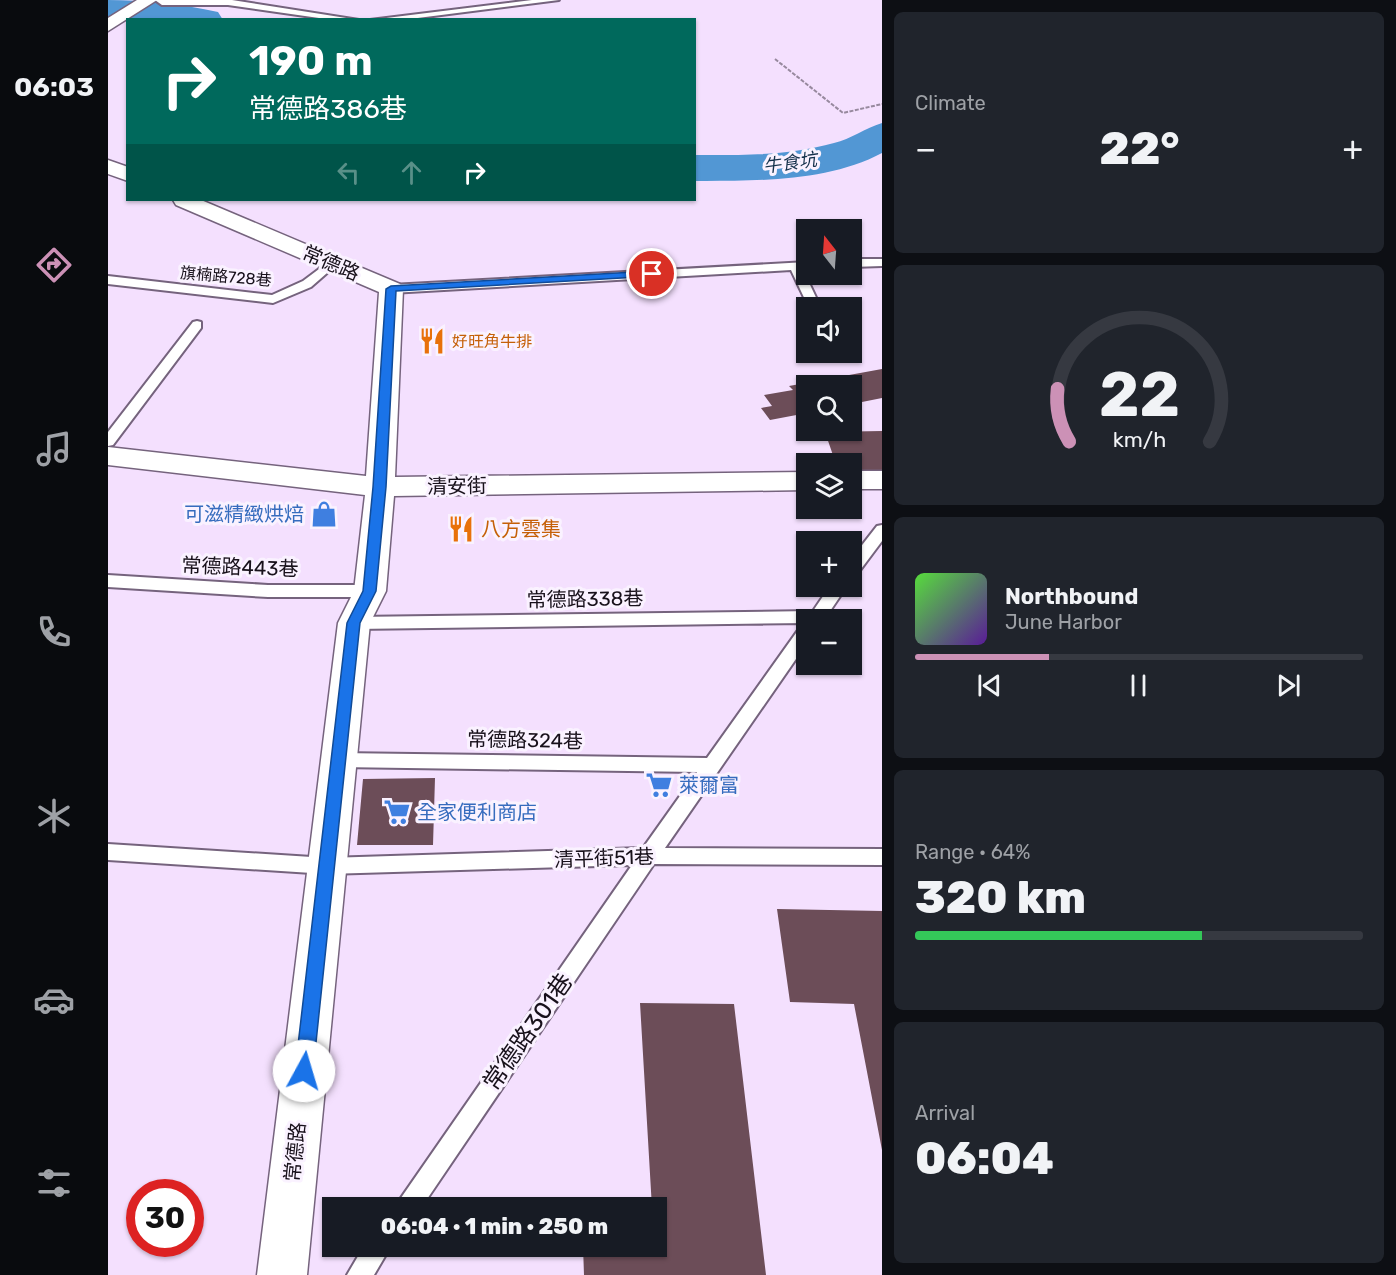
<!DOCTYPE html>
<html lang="en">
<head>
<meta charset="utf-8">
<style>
	body { margin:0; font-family:Rubik,"Noto Sans TC",sans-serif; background:#20242c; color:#f1f3f6; height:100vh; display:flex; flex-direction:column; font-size:22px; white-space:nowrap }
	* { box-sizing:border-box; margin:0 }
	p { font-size:20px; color:#9ea1a6 }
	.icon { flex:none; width:33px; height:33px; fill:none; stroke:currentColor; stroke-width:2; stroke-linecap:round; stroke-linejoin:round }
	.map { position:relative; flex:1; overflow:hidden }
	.panel { display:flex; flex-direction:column; gap:12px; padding:12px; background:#0d0f14; width:514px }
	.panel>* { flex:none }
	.hud { position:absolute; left:18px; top:18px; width:570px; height:183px; border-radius:0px; box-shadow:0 2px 4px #0004; background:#00695c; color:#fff; overflow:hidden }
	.needle { width:39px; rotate:343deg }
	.buttons { position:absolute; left:688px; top:219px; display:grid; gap:12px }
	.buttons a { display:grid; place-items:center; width:66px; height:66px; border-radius:0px; background:#171b24; box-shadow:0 2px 4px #0004; font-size:30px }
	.speed { position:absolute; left:18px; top:1179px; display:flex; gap:12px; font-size:30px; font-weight:700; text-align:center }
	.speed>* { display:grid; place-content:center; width:78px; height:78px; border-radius:50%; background:#171b24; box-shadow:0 2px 4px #0004; line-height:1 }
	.speed .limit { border:9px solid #d22; background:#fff; color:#111 }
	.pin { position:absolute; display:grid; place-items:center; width:51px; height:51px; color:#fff; margin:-26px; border:3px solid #fff; border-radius:50%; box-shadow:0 2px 6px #0007 }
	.me { position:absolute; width:66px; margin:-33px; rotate:6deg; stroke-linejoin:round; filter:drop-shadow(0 0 4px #0008) }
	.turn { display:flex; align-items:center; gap:21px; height:126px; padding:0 24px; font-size:27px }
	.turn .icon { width:78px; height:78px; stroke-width:2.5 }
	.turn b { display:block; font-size:42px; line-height:51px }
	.lanes { display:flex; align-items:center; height:57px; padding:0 24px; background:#0003; justify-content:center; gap:30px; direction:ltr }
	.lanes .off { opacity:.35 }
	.big { font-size:45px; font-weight:800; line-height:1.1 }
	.panel .card { flex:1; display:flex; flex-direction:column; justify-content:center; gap:9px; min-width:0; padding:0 21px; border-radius:9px; background:#20242c }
	.panel .dial { align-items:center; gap:0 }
	.dial svg { height:156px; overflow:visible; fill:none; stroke:#363941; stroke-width:7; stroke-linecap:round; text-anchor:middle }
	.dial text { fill:#f1f3f6; stroke:none }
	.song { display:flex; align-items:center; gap:18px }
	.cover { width:72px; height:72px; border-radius:9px; background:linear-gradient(135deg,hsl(110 70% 55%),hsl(270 70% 35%)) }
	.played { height:6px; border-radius:3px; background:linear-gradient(90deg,#cc91b6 30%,#363941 30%) }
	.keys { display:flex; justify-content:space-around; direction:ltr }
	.heat { display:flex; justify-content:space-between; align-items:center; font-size:33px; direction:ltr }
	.charge { height:9px; border-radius:4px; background:linear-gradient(90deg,#34c759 64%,#363941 0) }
	.trip { position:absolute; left:214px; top:1197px; width:345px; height:60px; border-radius:0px; background:#171b24; box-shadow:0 2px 4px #0004; font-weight:800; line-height:60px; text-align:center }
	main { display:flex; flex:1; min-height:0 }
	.tabs { display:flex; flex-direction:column; width:108px; justify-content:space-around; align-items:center; background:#090b0e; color:#9ea1a6 }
	.tabs .icon { width:42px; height:42px }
	.tabs .active { color:#cc91b6 }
	.tabs b { font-size:27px; color:#f1f3f6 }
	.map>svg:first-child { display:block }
</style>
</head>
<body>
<main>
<nav class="tabs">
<b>06:03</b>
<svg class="icon active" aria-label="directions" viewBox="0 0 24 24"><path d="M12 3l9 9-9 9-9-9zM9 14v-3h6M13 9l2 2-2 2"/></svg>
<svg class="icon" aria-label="music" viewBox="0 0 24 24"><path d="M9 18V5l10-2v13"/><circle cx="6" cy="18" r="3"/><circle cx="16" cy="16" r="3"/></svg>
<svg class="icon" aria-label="phone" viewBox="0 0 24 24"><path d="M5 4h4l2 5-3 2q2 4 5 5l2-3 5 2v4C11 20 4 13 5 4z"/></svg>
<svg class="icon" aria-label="climate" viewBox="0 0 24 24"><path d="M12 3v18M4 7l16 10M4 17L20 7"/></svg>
<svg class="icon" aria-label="car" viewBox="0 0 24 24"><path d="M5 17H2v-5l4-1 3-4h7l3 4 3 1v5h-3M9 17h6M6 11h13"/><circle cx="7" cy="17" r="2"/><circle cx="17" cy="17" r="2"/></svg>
<svg class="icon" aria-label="filters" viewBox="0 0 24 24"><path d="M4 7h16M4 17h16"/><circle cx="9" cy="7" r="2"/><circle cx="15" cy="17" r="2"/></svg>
</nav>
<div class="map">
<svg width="774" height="1275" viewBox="0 0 774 1275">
	<rect width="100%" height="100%" fill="#f4e0fe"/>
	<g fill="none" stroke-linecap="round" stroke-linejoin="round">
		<!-- river -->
		<path fill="#5297d4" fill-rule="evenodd" d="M 0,0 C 36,0 74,4 110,12 L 115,20 L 20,20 L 0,18 Z
			M 774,123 L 774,153 C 720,182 646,181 586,181 L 586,155 C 633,155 680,156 726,143 C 743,139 757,128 774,123 Z"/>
	</g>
	<!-- building -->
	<path fill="#6c4d58" d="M 774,369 L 774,398 L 744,404 L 744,386 L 699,386 L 699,413 L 662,420 L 653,408 L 664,406 L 656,395 L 685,390 L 681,386 Z
		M 774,431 L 774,482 L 744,482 L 744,464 L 728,464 L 717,432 Z
		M 327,778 L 325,845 L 249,845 L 255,779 Z
		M 669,909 L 774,911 L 774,1150 L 746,1004 L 682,1002 Z
		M 532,1003 L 626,1004 L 658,1275 L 476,1275 L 475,1246 L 549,1246 L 549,1208 L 544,1208 Z"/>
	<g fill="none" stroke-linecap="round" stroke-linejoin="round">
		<!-- lane casing -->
		<g stroke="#75637d" stroke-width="4">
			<path id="lane" d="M 47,0 L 124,0 L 251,20 L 225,20 L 120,5 L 54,5 Z
				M 424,0 L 451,0 L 294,20 L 262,20 Z
				M 744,259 L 774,259 L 774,266 L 744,267 Z
				M 223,260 L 227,262 L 227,266 L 203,287 L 165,303 L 0,284 L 0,276 L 164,295 L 195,281 Z
				M 699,262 L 699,270 L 695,270 L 713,308 L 701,308 L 683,270 L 283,293 L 277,289 L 283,285 Z
				M 89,321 L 93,322 L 93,328 L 5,445 L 0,446 L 0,432 L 85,322 Z
				M 774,525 L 774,541 L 750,573 L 744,574 L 744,558 L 769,526 Z
				M 0,575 L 160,585 L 262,585 L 270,591 L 262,597 L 160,597 L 0,587 Z
				M 722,586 L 739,586 L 716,620 L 699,620 L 699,623 L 246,629 L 238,623 L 246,617 L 705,611 Z
				M 699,624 L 699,643 L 557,848 L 774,849 L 774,865 L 546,864 L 313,1208 L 286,1208 L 524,865 L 219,874 L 0,860 L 0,844 L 219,858 L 535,848 L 589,772 L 230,767 L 224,765 L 221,760 L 224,755 L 230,753 L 599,758 L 693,626 Z
				M 256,1246 L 283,1246 L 266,1275 L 239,1275 Z"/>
		</g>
		<!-- street casing -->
		<g stroke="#75637d" stroke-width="3">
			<path id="street" d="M 0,160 L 20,167 L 20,181 L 0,174 Z
				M 65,200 L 93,200 L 292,284 L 295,289 L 287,477 L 699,472 L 699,490 L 286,496 L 278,591 L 262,623 L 199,1275 L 149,1275 L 230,623 L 246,591 L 257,495 L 0,465 L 0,447 L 258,476 L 271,292 L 68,205 Z
				M 744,471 L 774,471 L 774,489 L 744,489 Z"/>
		</g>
		<!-- primary casing -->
		<g stroke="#75637d" stroke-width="3">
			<path id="primary" d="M 29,0 L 49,0 L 0,31 L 0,18 Z"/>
		</g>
		<!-- path -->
		<path stroke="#97899e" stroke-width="2" stroke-dasharray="4 1.5" stroke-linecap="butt" d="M 667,59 L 735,113 L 774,104"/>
		<!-- lane -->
		<use href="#lane" fill="#fff" fill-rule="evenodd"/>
		<!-- street -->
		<use href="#street" fill="#fff" fill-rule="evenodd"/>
		<!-- primary -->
		<use href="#primary" fill="#fff" fill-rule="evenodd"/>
	</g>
	<!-- route -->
	<path fill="#1a73e8" stroke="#114b97" stroke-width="1.5" d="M 544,271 L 548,272 L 548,276 L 288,291 L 278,487 L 268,591 L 252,623 L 205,1071 L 203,1077 L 196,1080 L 190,1077 L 187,1071 L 239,623 L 255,591 L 265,487 L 278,289 L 283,286 Z"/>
	<!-- icons -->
	<defs>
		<g id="restaurant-bare" transform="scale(2.07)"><path d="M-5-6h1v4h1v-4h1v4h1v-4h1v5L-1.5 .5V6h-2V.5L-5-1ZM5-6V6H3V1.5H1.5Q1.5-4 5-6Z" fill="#e8710a" stroke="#faf2ff" stroke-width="2.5" paint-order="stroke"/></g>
		<g id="shop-bare" transform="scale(2.07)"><path d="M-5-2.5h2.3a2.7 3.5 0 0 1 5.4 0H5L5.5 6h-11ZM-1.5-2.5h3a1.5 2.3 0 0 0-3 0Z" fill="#3f7fe0" stroke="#faf2ff" stroke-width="2.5" paint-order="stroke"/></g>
		<g id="supermarket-bare" transform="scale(2.07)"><path d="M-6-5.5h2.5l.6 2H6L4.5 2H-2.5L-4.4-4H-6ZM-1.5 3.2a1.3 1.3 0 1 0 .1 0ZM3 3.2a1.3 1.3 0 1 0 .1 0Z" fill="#3f7fe0" stroke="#faf2ff" stroke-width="2.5" paint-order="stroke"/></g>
	</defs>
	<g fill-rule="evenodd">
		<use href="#restaurant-bare" x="324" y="341"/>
		<use href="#shop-bare" x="216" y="514"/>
		<use href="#restaurant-bare" x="353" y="529"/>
		<use href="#supermarket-bare" x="551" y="785"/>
		<use href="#supermarket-bare" x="289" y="812"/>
	</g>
	<g text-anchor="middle" stroke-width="6" stroke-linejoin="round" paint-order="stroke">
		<!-- far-street labels -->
		<g font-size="16" fill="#18111b" stroke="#faf2ff">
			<text transform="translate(118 276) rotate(5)" y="6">旗楠路728巷</text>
		</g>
		<!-- far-food labels -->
		<g font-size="16" fill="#c56008" stroke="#faf2ff" text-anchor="start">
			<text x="344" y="347">好旺角牛排</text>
		</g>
		<!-- far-water labels -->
		<g font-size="18" font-style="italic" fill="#14314b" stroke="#faf2ff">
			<text transform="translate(682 163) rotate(-8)" y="6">牛食坑</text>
		</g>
		<!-- street labels -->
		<g font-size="20" fill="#18111b" stroke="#faf2ff">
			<text transform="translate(223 263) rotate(23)" y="7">常德路</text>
			<text transform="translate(349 486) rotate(-1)" y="7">清安街</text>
			<text transform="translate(132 567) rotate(2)" y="7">常德路443巷</text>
			<text transform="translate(477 599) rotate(-1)" y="7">常德路338巷</text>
			<text transform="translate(417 740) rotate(1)" y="7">常德路324巷</text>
			<text transform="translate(496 858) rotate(-2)" y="7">清平街51巷</text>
			<text transform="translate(187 1152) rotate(-84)" y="7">常德路</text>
		</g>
		<!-- shop labels -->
		<g font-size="20" fill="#366cbe" stroke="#faf2ff" text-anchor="start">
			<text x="196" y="521" text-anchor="end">可滋精緻烘焙</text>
			<text x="571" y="792">萊爾富</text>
			<text x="309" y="819">全家便利商店</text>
		</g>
		<!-- food labels -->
		<g font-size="20" fill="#c56008" stroke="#faf2ff" text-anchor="start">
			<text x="373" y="536">八方雲集</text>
		</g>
		<!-- near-street labels -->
		<g font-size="24" fill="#18111b" stroke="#faf2ff">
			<text transform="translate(420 1032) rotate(-55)" y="8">常德路301巷</text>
		</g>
	</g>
</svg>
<div class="buttons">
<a><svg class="needle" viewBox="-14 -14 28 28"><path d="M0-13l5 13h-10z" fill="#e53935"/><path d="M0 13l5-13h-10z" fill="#9ea1a6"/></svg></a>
<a><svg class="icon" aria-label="sound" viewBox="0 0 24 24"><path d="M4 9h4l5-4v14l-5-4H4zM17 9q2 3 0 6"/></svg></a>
<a><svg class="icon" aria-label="search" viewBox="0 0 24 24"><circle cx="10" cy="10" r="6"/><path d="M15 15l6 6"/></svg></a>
<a><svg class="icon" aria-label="layers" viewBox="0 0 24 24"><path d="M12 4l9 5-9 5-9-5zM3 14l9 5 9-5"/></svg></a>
<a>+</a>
<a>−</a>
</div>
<div class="speed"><div class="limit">30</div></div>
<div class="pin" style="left:544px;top:274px;background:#d93025"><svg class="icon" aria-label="arrive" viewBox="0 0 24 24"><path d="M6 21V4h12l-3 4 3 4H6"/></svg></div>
<svg class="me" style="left:196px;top:1071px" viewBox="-20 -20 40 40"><circle r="19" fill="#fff"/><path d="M0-13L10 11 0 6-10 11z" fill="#1a73e8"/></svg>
<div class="trip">06:04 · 1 min · 250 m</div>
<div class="hud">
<div class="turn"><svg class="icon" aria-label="right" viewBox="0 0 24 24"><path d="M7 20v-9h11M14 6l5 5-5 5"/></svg><div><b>190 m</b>常德路386巷</div></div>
<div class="lanes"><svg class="icon off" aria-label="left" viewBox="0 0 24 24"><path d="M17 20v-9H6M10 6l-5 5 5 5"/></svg><svg class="icon off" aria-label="ahead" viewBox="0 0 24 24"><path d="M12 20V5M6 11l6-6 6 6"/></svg><svg class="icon" aria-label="right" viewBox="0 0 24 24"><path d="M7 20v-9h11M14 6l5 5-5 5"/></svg></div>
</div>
</div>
<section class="panel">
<div class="card"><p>Climate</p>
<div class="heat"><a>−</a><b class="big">22°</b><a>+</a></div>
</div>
<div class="card dial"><svg viewBox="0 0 100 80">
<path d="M14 69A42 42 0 1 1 86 69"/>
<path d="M14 69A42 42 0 0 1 8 42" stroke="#cc91b6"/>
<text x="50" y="56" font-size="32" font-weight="700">22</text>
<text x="50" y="72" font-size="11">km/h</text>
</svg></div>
<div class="card">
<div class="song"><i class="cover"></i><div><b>Northbound</b><p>June Harbor</p></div></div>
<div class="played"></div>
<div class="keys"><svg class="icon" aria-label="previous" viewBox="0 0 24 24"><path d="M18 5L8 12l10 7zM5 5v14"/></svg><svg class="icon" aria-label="pause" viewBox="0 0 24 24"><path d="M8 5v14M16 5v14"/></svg><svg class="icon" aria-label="next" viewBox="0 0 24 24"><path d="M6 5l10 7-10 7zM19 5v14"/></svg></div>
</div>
<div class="card"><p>Range · 64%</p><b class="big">320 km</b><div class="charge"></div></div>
<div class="card"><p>Arrival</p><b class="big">06:04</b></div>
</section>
</main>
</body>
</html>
